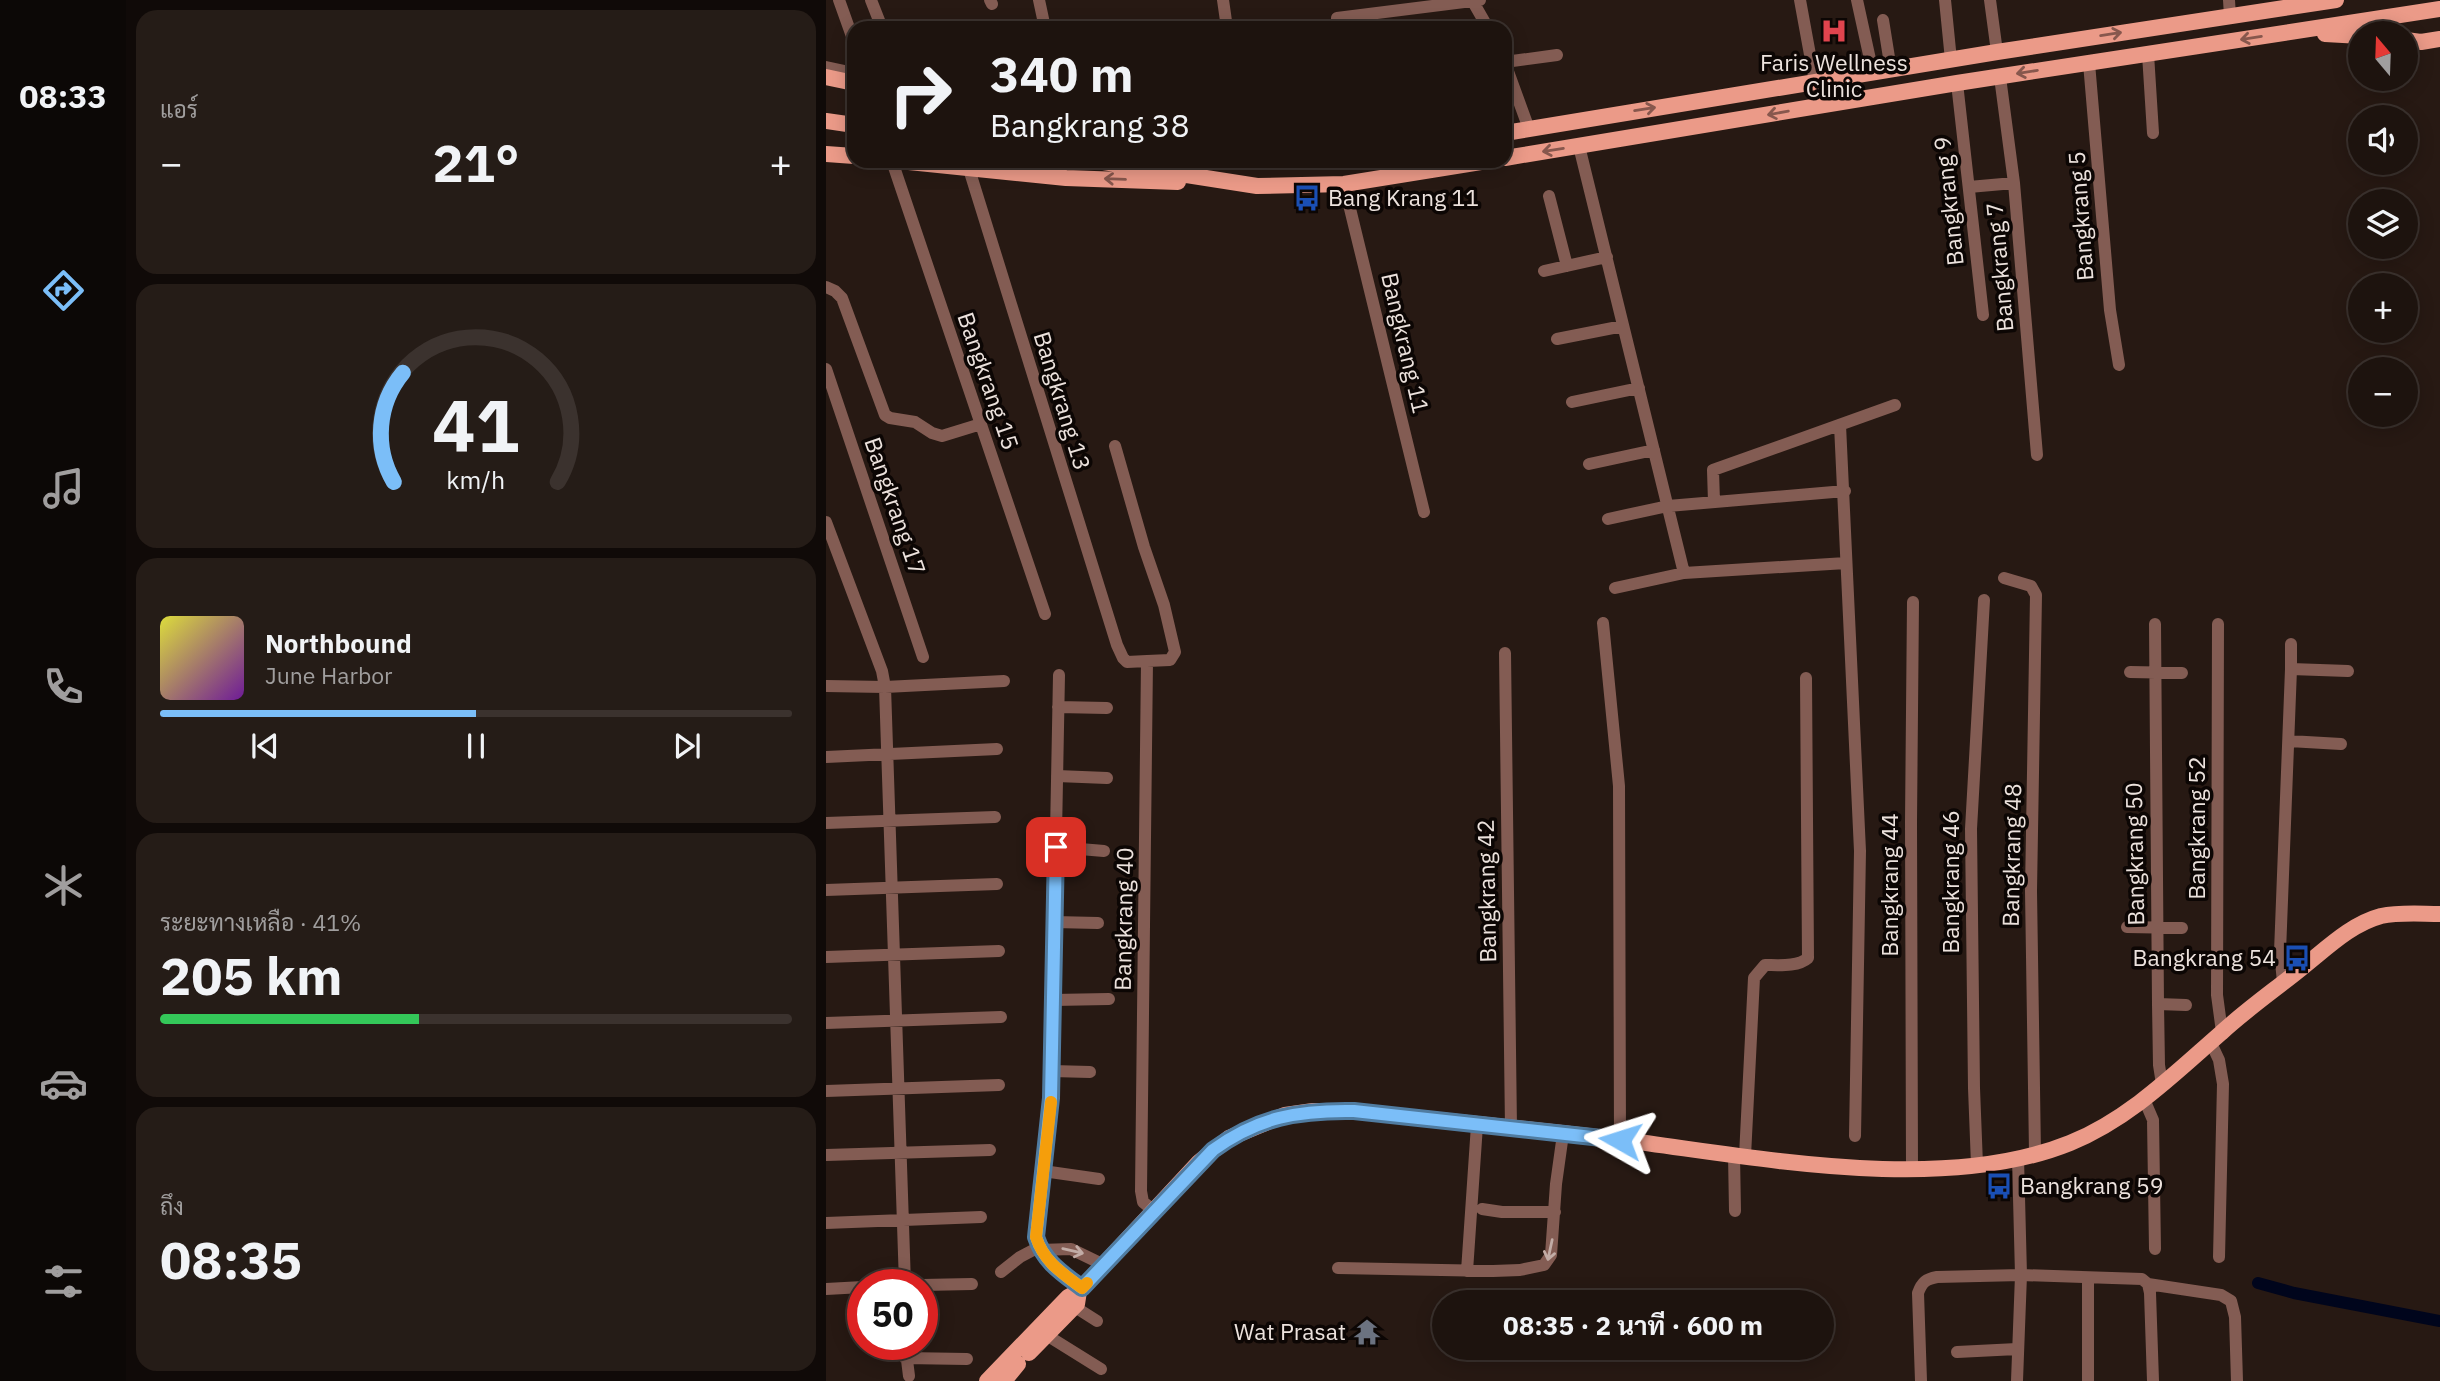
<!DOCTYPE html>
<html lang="th">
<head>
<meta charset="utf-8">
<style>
	body { margin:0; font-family:"IBM Plex Sans",Sarabun,sans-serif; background:#251c17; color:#f1f3f6; height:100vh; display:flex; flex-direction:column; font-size:26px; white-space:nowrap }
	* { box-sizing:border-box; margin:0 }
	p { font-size:23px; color:#a09e9e }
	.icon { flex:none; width:38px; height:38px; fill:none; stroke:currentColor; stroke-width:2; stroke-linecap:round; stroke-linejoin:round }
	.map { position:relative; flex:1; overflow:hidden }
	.drawer { display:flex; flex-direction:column; gap:10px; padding:10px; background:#100a08; width:700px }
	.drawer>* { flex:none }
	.guide { position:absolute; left:21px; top:21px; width:665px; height:147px; border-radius:21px; box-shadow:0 4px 18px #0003,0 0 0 2px #3b322e; background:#1d130e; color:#f1f3f6; overflow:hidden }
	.needle { width:46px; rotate:341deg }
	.controls { position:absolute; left:1522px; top:21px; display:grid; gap:14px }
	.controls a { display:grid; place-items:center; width:70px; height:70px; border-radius:50%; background:#1d130e; box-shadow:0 4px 18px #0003,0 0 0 2px #3b322e; font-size:35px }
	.speed { position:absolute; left:21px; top:1269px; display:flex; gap:14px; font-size:35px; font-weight:700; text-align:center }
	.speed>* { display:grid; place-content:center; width:91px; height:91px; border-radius:50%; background:#1d130e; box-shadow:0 4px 18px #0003,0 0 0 2px #3b322e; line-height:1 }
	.speed .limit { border:10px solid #d22; background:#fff; color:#111 }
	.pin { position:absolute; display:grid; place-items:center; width:60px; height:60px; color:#fff; margin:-30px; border-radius:14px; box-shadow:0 4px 10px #0006 }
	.me { position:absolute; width:77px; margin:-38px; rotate:276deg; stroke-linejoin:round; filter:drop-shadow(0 0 5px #0008) }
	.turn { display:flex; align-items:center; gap:24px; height:147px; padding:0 28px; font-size:32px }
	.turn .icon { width:91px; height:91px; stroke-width:2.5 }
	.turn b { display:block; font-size:49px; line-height:60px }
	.big { font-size:52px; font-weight:700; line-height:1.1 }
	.drawer .tile { flex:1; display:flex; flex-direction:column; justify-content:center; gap:10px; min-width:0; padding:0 24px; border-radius:21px; background:#251c17 }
	.drawer .dial { align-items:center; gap:0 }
	.dial svg { height:182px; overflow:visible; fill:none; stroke:#3b322e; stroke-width:7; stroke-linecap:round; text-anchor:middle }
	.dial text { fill:#f1f3f6; stroke:none }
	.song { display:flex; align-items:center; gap:21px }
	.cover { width:84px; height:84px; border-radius:10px; background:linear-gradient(135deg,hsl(60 70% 55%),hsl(280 70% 35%)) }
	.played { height:7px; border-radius:4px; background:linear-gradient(90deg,#7bbef8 50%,#3b322e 50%) }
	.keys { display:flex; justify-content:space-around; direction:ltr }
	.heat { display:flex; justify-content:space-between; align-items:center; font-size:38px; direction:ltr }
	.charge { height:10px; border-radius:5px; background:linear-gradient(90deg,#34c759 41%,#3b322e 0) }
	.trip { position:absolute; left:606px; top:1290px; width:402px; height:70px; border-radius:35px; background:#1d130e; box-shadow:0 4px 18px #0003,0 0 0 2px #3b322e; font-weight:700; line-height:70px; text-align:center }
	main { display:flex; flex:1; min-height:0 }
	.tabs { display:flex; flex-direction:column; width:126px; justify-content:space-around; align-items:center; background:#0c0806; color:#a09e9e }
	.tabs .icon { width:49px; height:49px }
	.tabs .on { color:#7bbef8 }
	.tabs b { font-size:32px; color:#f1f3f6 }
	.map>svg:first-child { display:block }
</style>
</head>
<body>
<main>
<nav class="tabs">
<b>08:33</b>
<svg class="icon on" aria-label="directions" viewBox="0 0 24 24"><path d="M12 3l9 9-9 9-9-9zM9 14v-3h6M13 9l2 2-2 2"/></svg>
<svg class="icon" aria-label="music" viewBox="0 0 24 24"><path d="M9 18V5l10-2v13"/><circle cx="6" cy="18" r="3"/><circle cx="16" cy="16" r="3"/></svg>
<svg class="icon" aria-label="phone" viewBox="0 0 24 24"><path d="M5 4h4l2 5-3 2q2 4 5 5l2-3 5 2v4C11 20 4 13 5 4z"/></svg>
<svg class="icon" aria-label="climate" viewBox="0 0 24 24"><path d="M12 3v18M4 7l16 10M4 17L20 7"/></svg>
<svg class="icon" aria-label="car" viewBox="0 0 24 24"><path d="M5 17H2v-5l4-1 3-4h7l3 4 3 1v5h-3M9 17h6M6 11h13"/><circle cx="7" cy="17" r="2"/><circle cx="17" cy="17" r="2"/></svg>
<svg class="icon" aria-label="filters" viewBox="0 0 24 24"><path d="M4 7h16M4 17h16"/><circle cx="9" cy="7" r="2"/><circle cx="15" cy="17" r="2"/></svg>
</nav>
<section class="drawer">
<div class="tile"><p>แอร์</p>
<div class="heat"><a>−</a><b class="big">21°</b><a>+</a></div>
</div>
<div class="tile dial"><svg viewBox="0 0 100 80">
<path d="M14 69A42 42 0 1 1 86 69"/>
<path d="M14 69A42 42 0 0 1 18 21" stroke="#7bbef8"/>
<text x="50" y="56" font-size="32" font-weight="700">41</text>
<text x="50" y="72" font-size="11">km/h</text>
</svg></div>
<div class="tile">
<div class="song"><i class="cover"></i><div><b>Northbound</b><p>June Harbor</p></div></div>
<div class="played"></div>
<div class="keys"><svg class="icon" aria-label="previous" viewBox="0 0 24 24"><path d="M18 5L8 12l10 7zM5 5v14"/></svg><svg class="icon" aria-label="pause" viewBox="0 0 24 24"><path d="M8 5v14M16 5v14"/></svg><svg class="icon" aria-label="next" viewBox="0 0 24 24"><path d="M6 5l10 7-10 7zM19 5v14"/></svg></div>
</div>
<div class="tile"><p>ระยะทางเหลือ · 41%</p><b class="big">205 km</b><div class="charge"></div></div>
<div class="tile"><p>ถึง</p><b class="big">08:35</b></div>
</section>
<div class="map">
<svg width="1614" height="1381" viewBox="0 0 1614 1381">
	<rect width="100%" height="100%" fill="#271913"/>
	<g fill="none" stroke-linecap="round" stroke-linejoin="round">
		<!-- canal -->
		<path stroke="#00051c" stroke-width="12" d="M 1432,1283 L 1468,1293 L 1614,1321"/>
		<!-- minor -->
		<path stroke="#835c53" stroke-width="12" d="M 13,0 L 28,42
			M 45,0 L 56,28
			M 164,0 L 166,4
			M 213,0 L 219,28
			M 397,0 L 401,28
			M 646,0 L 662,28
			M 974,0 L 989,82
			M 1031,0 L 1047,73
			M 1119,0 L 1125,60
			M 1164,0 L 1171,52
			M 1403,0 L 1404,16
			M 511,18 L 654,0
			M 1057,20 L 1065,70
			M 1322,54 L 1327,133
			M 679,62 L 731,55
			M 679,63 L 703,129
			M 1263,63 L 1284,310 L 1293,365
			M 0,67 L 28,73
			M 1174,77 L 1188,183 L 1211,455
			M 1131,83 L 1157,315
			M 753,146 L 858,573
			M 66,161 L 219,614
			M 143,169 L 291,645 L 297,658 L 301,662 L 321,661 L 315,1191 L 317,1202 L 328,1211
			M 518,184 L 598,512
			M 1143,187 L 1188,183
			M 723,196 L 741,266
			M 718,271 L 781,257
			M 0,287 L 9,291 L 16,298 L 59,415 L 64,418 L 89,422 L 106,433 L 116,436 L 155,424
			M 731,339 L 797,326
			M 0,369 L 97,657
			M 746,402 L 813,388
			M 1014,425 L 1034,851 L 1029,1136
			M 289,446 L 318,547 L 338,605 L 349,652 L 344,660 L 321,661
			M 763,464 L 828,450
			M 888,502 L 887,470 L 1069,405
			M 782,519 L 842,506 L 1019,491
			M 0,522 L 56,671 L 59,687 L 79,1284
			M 1178,578 L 1205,586 L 1210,595 L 1205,891 L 1209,1153
			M 789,588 L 858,573 L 1020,563
			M 777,623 L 793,786 L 794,1140
			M 1329,624 L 1332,1004 L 1333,1065 L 1336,1084
			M 1392,624 L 1391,995 L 1396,1032
			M 1465,644 L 1465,669
			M 679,653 L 685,1129
			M 1304,672 L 1356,673
			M 233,675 L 225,1098 L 210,1237 C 218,1262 236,1273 256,1288
			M 0,686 L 59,687 L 178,681
			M 232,707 L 281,708
			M 1463,741 L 1515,744
			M 0,757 L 171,749
			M 231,776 L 281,778
			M 0,823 L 169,817
			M 230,847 L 278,851
			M 0,890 L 171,884
			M 228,922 L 272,923
			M 1301,927 L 1356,928
			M 0,957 L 173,951
			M 1457,982 L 1454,952 L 1465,669 L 1522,671
			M 227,1000 L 283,999
			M 1332,1004 L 1360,1005
			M 0,1023 L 175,1017
			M 1385,1043 L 1393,1060 L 1397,1084 L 1393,1257
			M 226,1071 L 264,1072
			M 0,1091 L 173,1085
			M 1318,1099 L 1327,1120 L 1329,1249
			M 0,1155 L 164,1150
			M 908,1155 L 909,1211
			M 919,1156 L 928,978 L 939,965 C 952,965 972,967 982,958 L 980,678
			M 1151,1165 L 1148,1088 L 1145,829 L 1158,600
			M 1086,1169 L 1085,822 L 1087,602
			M 217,1171 L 273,1179
			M 656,1209 L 676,1212 L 729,1212
			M 0,1223 L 155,1217
			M 214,1250 L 245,1249 L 278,1265
			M 512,1268 L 667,1271 L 694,1270 L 718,1265 L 725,1255 L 730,1184 L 737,1134
			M 641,1271 L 651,1125
			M 175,1272 L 194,1257 L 213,1247
			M 1262,1278 L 1262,1381
			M 1322,1284 L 1395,1295 L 1405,1301 L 1409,1317 L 1411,1381
			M 96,1285 L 146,1284
			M 0,1289 L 37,1287
			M 249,1307 L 271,1321
			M 222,1336 L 275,1369
			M 79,1344 L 83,1376
			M 1131,1352 L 1191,1349
			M 79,1358 L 141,1359
			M 1095,1381 L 1092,1293 C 1096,1282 1100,1279 1111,1277 L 1195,1275 L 1316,1279 L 1322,1284 L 1324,1293 L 1327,1381
			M 1191,1381 L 1195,1275 L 1192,1158"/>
		<!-- major -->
		<path stroke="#eb9a88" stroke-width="16" d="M 1499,34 L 1535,36
			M 1580,40 L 1595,42 L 1614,39
			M 0,77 L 28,83
			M 0,121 L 28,125
			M 679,133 L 1171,52 L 1510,0
			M 0,154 L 28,156
			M 679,158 L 1131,83 L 1614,9
			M 73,161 L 240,178 L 352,182
			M 271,161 L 431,186 L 518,184 L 661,161
			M 203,1353 L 251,1304 L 253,1291
			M 161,1381 L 242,1297 L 253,1291 L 373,1162 L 403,1138 L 459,1115 L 487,1111 L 528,1111 C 618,1121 707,1129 797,1140 C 931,1157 1115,1195 1244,1143 C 1303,1119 1348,1074 1395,1033 C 1421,1009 1450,989 1477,967 C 1501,948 1525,924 1555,916 C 1574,912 1595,914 1614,914
			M 178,1381 L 192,1364"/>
	</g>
	<!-- one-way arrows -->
	<defs><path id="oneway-shaft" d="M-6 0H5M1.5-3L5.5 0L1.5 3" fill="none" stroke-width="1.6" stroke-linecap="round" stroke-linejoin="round" transform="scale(1.75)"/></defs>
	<g stroke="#87574d">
		<use href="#oneway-shaft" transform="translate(1285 34) rotate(-9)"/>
		<use href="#oneway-shaft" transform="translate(1425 38) rotate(171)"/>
		<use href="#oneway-shaft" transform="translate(1201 72) rotate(171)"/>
		<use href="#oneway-shaft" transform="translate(819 109) rotate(-9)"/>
		<use href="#oneway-shaft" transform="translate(952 113) rotate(170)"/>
		<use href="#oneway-shaft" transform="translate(727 150) rotate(171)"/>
		<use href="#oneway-shaft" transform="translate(289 179) rotate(-178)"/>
	</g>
	<g stroke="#c2aca6">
		<use href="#oneway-shaft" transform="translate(724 1250) rotate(102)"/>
		<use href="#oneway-shaft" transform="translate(247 1251) rotate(13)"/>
	</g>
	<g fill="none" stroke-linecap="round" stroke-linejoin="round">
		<!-- route casing -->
		<g stroke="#507ca1" stroke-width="18">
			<path id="route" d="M 230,847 L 225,1098 L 210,1237 C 218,1262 236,1273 256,1288 L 387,1150 C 432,1117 473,1110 528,1111 L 794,1140"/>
		</g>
		<!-- route -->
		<use href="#route" stroke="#7bbef8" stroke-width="12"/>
		<!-- slow -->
		<path stroke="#f59e0b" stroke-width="12" d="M 225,1102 L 210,1237 C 218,1262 236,1273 256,1288 L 261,1283"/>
	</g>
	<!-- icons -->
	<defs>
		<g id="hospital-bare" transform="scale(2.1)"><path d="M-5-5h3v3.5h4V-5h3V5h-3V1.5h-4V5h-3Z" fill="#e0444e" stroke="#0c0604" stroke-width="2.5" paint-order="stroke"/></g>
		<g id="bus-bare" transform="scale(2.1)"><path d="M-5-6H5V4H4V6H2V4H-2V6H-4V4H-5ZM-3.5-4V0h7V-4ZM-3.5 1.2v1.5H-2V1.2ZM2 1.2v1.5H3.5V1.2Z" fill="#1a4fb4" stroke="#0c0604" stroke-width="2.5" paint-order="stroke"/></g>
		<g id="temple-bare" transform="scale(2.1)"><path d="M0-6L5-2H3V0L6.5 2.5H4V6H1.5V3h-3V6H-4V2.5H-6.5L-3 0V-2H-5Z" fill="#6b7280" stroke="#0c0604" stroke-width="2.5" paint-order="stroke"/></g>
	</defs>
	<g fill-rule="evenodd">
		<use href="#hospital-bare" x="1008" y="31"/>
		<use href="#bus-bare" x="481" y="198"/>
		<use href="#bus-bare" x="1471" y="958"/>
		<use href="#bus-bare" x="1173" y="1186"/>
		<use href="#temple-bare" x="541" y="1332"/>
	</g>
	<g text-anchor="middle" stroke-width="7" stroke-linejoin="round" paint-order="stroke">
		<!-- poi labels -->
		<g font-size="23" fill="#ece2dd" stroke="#0c0604" text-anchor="start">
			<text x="1008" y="71" text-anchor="middle">Faris Wellness<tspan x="1008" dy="26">Clinic</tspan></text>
			<text x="502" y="206">Bang Krang 11</text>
			<text x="1450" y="966" text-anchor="end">Bangkrang 54</text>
			<text x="1194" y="1194">Bangkrang 59</text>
			<text x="520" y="1340" text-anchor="end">Wat Prasat</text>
		</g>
		<!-- street labels -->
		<g font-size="23" fill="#ece2dd" stroke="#0c0604">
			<text transform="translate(1123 201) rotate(-96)" y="8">Bangkrang 9</text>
			<text transform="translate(1255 216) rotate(-94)" y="8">Bangkrang 5</text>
			<text transform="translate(1174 267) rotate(-95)" y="8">Bangkrang 7</text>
			<text transform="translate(579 343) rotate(77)" y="8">Bangkrang 11</text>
			<text transform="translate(162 381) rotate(71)" y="8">Bangkrang 15</text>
			<text transform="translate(236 401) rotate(73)" y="8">Bangkrang 13</text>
			<text transform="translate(69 506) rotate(71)" y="8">Bangkrang 17</text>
			<text transform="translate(1371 828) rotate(-90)" y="8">Bangkrang 52</text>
			<text transform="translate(1309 854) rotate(-91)" y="8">Bangkrang 50</text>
			<text transform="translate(1186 855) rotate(-89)" y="8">Bangkrang 48</text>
			<text transform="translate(1125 882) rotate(-90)" y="8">Bangkrang 46</text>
			<text transform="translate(1064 885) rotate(-90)" y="8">Bangkrang 44</text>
			<text transform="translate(661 891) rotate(-91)" y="8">Bangkrang 42</text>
			<text transform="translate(298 919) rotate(-89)" y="8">Bangkrang 40</text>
		</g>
	</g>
</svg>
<div class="controls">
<a><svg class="needle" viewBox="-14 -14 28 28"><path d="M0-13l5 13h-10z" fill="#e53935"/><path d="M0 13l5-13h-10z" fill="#a09e9e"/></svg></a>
<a><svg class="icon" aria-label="sound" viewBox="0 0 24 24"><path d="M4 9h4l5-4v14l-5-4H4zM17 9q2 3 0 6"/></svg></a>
<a><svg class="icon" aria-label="layers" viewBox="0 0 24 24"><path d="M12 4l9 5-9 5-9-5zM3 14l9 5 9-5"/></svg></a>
<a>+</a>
<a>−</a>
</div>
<div class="speed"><div class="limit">50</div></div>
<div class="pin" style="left:230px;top:847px;background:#d93025"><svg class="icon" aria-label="arrive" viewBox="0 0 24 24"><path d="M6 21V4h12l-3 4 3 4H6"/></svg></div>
<svg class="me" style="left:794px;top:1140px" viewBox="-20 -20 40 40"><path d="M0-17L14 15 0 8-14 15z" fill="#7bbef8" stroke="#fff" stroke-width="4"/></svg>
<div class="trip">08:35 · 2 นาที · 600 m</div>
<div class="guide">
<div class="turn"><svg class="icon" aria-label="right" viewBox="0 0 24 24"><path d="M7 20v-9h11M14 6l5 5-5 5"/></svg><div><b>340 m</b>Bangkrang 38</div></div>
</div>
</div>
</main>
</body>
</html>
